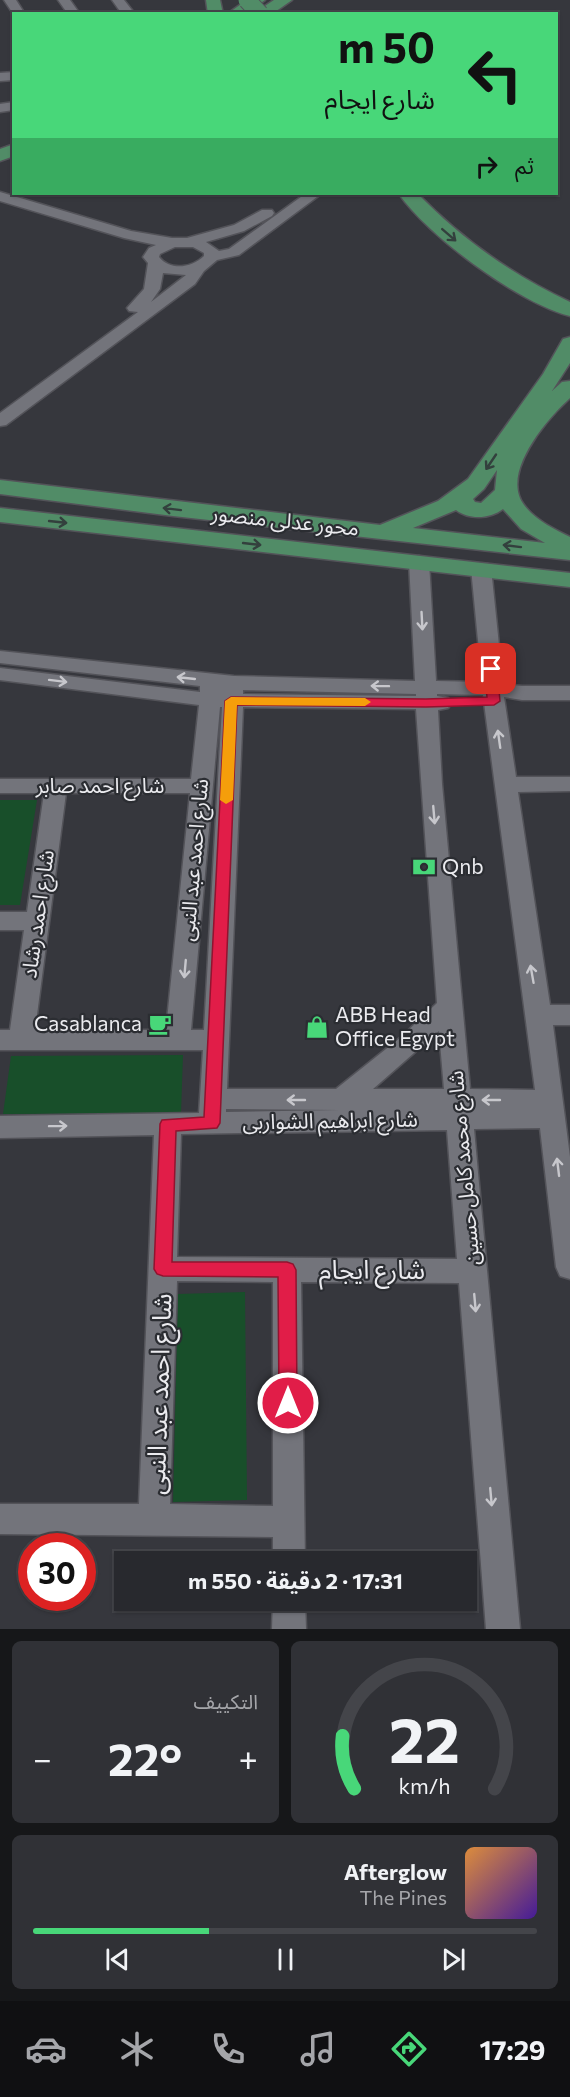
<!DOCTYPE html>
<html lang="ar">
<head>
<meta charset="utf-8">
<style>
	body { margin:0; font-family:Commissioner,"Noto Sans Arabic",sans-serif; background:#303136; color:#f1f3f6; direction:rtl; height:100vh; display:flex; flex-direction:column; font-size:22px; white-space:nowrap }
	* { box-sizing:border-box; margin:0 }
	p { font-size:20px; color:#a5a6aa }
	.icon { flex:none; width:33px; height:33px; fill:none; stroke:currentColor; stroke-width:2; stroke-linecap:round; stroke-linejoin:round }
	.map { position:relative; height:1629px; overflow:hidden; direction:ltr }
	.sheet { display:flex; flex-direction:column; gap:12px; padding:12px; background:#161719; flex:1 }
	.sheet>* { flex:none }
	.banner { position:absolute; left:12px; top:12px; width:546px; height:183px; border-radius:0px; box-shadow:0 2px 4px #0004,0 0 0 2px #44454a; direction:rtl; background:#48d779; color:#111; overflow:hidden }
	.speed { position:absolute; left:18px; top:1533px; display:flex; gap:12px; font-size:30px; font-weight:700; text-align:center }
	.speed>* { display:grid; place-content:center; width:78px; height:78px; border-radius:50%; background:#28292e; box-shadow:0 2px 4px #0004,0 0 0 2px #44454a; line-height:1 }
	.speed .limit { border:9px solid #d22; background:#fff; color:#111 }
	.pin { position:absolute; display:grid; place-items:center; width:51px; height:51px; color:#fff; margin:-26px; border-radius:12px; box-shadow:0 3px 9px #0006 }
	.me { position:absolute; width:66px; margin:-33px; rotate:0deg; stroke-linejoin:round; filter:drop-shadow(0 0 4px #0008) }
	.turn { display:flex; align-items:center; gap:21px; height:126px; padding:0 24px; font-size:27px }
	.turn .icon { width:78px; height:78px; stroke-width:2.5 }
	.turn b { display:block; font-size:42px; line-height:51px }
	.then { display:flex; align-items:center; height:57px; padding:0 24px; background:#0003; gap:12px; font-size:22px }
	.big { font-size:45px; font-weight:700; line-height:1.1 }
	.sheet .tile { flex:1; display:flex; flex-direction:column; justify-content:center; gap:9px; min-width:0; padding:0 21px; border-radius:9px; background:#303136 }
	.sheet .dial { align-items:center; gap:0 }
	.dial svg { height:156px; overflow:visible; fill:none; stroke:#44454a; stroke-width:7; stroke-linecap:round; text-anchor:middle }
	.dial text { fill:#f1f3f6; stroke:none }
	.song { display:flex; align-items:center; gap:18px }
	.cover { width:72px; height:72px; border-radius:9px; background:linear-gradient(135deg,hsl(30 70% 55%),hsl(260 70% 35%)) }
	.played { height:6px; border-radius:3px; background:linear-gradient(90deg,#48d779 35%,#44454a 35%) }
	.keys { display:flex; justify-content:space-around; direction:ltr }
	.heat { display:flex; justify-content:space-between; align-items:center; font-size:33px; direction:ltr }
	.sheet .tiles { flex:1; display:grid; gap:12px; grid-template-columns:1fr 1fr }
	.tile:last-child { grid-column:span 2 }
	.trip { position:absolute; left:114px; top:1551px; width:363px; height:60px; border-radius:0px; background:#28292e; box-shadow:0 2px 4px #0004,0 0 0 2px #44454a; font-weight:700; line-height:60px; text-align:center; direction:rtl }
	.menu { display:flex; height:96px; justify-content:space-around; align-items:center; background:#101012; color:#a5a6aa }
	.menu .icon { width:42px; height:42px }
	.menu .selected { color:#48d779 }
	.menu b { font-size:27px; color:#f1f3f6 }
	.map>svg:first-child { display:block }
</style>
</head>
<body>
<div class="map">
<svg width="570" height="1629" viewBox="0 0 570 1629">
	<rect width="100%" height="100%" fill="#36373d"/>
	<!-- green -->
	<path fill="#184f2a" d="M 0,800 L 37,800 L 20,905 L 0,905 Z
		M 183,1055 L 181,1113 L 3,1114 L 11,1056 Z
		M 245,1292 L 247,1500 L 173,1502 L 178,1294 Z"/>
	<g fill="none" stroke-linecap="round" stroke-linejoin="round">
		<!-- minor casing -->
		<g stroke="#535359" stroke-width="3">
			<path id="minor" d="M 4,0 L 16,0 L 25,14 L 14,15 Z
				M 58,0 L 70,0 L 80,14 L 68,14 Z
				M 112,0 L 124,0 L 135,14 L 122,14 Z
				M 14,72 L 14,80 L 0,81 L 0,73 Z
				M 14,102 L 14,110 L 0,112 L 0,104 Z
				M 0,192 L 131,231 L 172,238 L 187,238 L 234,225 L 262,210 L 272,210 L 274,213 L 272,216 L 244,231 L 206,242 L 219,251 L 229,249 L 305,194 L 321,194 L 239,255 L 217,260 L 204,271 L 195,284 L 6,425 L 0,426 L 0,413 L 138,312 L 129,311 L 127,308 L 144,289 L 148,263 L 143,257 L 149,248 L 156,245 L 124,238 L 0,201 ZM 175,247 L 193,247 L 204,253 L 204,256 C 192,268 170,271 159,257 L 160,254 ZM 163,273 L 186,275 L 151,302 L 160,289 Z
				M 419,556 L 426,558 L 429,562 L 436,681 L 482,682 L 471,568 L 474,564 L 488,564 L 491,568 L 503,684 L 522,686 L 570,686 L 570,700 L 522,700 L 504,697 L 516,777 L 570,777 L 570,791 L 518,792 L 550,1005 L 570,1005 L 570,1025 L 553,1025 L 570,1157 L 570,1279 L 560,1276 L 556,1267 L 540,1128 L 474,1129 L 520,1629 L 486,1629 L 459,1283 L 301,1282 L 305,1562 L 273,1562 L 273,1537 L 0,1534 L 0,1504 L 139,1504 L 154,1135 L 0,1138 L 0,1116 L 199,1113 L 203,1050 L 0,1050 L 0,1030 L 10,1030 L 24,930 L 0,930 L 0,912 L 27,912 L 44,793 L 0,793 L 0,779 L 191,779 L 199,705 L 0,680 L 0,668 L 200,692 L 200,686 L 0,663 L 0,651 L 234,676 L 415,681 L 409,562 L 412,558 ZM 243,690 L 416,694 L 416,696 L 243,694 ZM 437,694 L 483,695 L 535,1090 L 470,1089 L 442,784 L 438,710 L 448,708 L 452,703 L 448,698 L 437,696 ZM 220,707 L 222,707 L 204,1030 L 191,1030 ZM 243,707 L 416,709 L 437,1003 L 401,1037 L 336,1089 L 227,1089 ZM 66,793 L 190,793 L 166,1030 L 35,1030 ZM 439,1031 L 444,1089 L 373,1089 ZM 226,1109 L 339,1110 L 340,1110 L 226,1112 ZM 447,1130 L 457,1259 L 177,1257 L 181,1134 ZM 177,1281 L 273,1282 L 273,1506 L 170,1504 Z
				M 273,1600 L 305,1600 L 306,1629 L 272,1629 Z"/>
		</g>
		<!-- major casing -->
		<g stroke="#535359" stroke-width="3">
			<path id="major" d="M 206,0 L 220,0 L 223,14 L 208,14 Z
				M 247,0 L 265,0 L 246,14 L 227,14 Z
				M 274,0 L 292,0 L 272,14 L 253,14 Z
				M 14,144 L 14,156 L 0,161 L 0,149 Z
				M 399,194 L 418,194 C 462,239 512,275 570,302 L 570,316 C 520,304 428,236 399,194 Z
				M 570,337 L 570,363 L 552,391 L 562,382 L 570,381 L 570,398 C 547,419 500,473 524,505 C 535,520 554,529 570,537 L 570,560 L 173,516 L 0,494 L 0,480 L 380,525 L 438,501 L 468,479 L 543,374 L 563,339 ZM 497,470 L 495,490 L 481,503 L 475,502 L 473,499 L 484,489 ZM 503,509 L 521,529 L 545,543 L 413,528 L 456,510 C 469,520 490,519 503,509 Z
				M 0,508 L 570,573 L 570,587 L 0,522 Z"/>
		</g>
		<!-- minor -->
		<use href="#minor" fill="#73747b" fill-rule="evenodd"/>
		<!-- major -->
		<use href="#major" fill="#518c67" fill-rule="evenodd"/>
		<!-- major-bridge casing -->
		<g stroke="#535359" stroke-width="19" stroke-linecap="butt">
			<path id="major-bridge" d="M 247,0 L 260,14"/>
		</g>
		<!-- major-bridge -->
		<use href="#major-bridge" stroke="#518c67" stroke-width="17"/>
	</g>
	<!-- one-way arrows -->
	<defs><path id="oneway-shaft" d="M-6 0H5M1.5-3L5.5 0L1.5 3" fill="none" stroke-width="1.6" stroke-linecap="round" stroke-linejoin="round" transform="scale(1.5)"/></defs>
	<g stroke="#33403d">
		<use href="#oneway-shaft" transform="translate(449 235) rotate(41)"/>
		<use href="#oneway-shaft" transform="translate(491 462) rotate(124)"/>
		<use href="#oneway-shaft" transform="translate(172 509) rotate(-173)"/>
		<use href="#oneway-shaft" transform="translate(58 522) rotate(6)"/>
		<use href="#oneway-shaft" transform="translate(252 544) rotate(6)"/>
		<use href="#oneway-shaft" transform="translate(512 546) rotate(-173)"/>
	</g>
	<g stroke="#c7c7cc">
		<use href="#oneway-shaft" transform="translate(422 621) rotate(87)"/>
		<use href="#oneway-shaft" transform="translate(186 678) rotate(-174)"/>
		<use href="#oneway-shaft" transform="translate(58 681) rotate(7)"/>
		<use href="#oneway-shaft" transform="translate(380 686) rotate(-179)"/>
		<use href="#oneway-shaft" transform="translate(499 739) rotate(-98)"/>
		<use href="#oneway-shaft" transform="translate(434 815) rotate(85)"/>
		<use href="#oneway-shaft" transform="translate(185 969) rotate(95)"/>
		<use href="#oneway-shaft" transform="translate(532 974) rotate(-100)"/>
		<use href="#oneway-shaft" transform="translate(296 1100) rotate(-180)"/>
		<use href="#oneway-shaft" transform="translate(491 1100) rotate(-180)"/>
		<use href="#oneway-shaft" transform="translate(58 1126) rotate(-1)"/>
		<use href="#oneway-shaft" transform="translate(558 1167) rotate(-97)"/>
		<use href="#oneway-shaft" transform="translate(475 1303) rotate(85)"/>
		<use href="#oneway-shaft" transform="translate(491 1497) rotate(85)"/>
	</g>
	<!-- route -->
	<path fill="#e11d48" stroke="#92132f" stroke-width="1.5" d="M 491,665 L 497,669 L 500,701 L 494,705 L 426,707 L 237,705 L 220,1123 L 217,1128 L 176,1131 L 172,1262 L 287,1262 L 293,1264 L 296,1270 L 297,1403 L 294,1409 L 288,1411 L 281,1409 L 279,1403 L 278,1277 L 163,1276 L 157,1274 L 154,1269 L 160,1124 L 162,1120 L 204,1117 L 225,701 L 231,697 L 426,699 L 487,697 L 484,669 Z"/>
	<!-- slow -->
	<path fill="#f59e0b" d="M 231,697 L 365,698 L 371,702 L 365,706 L 237,705 L 233,800 L 226,804 L 220,800 L 225,701 Z"/>
	<!-- icons -->
	<defs>
		<g id="bank-bare" transform="scale(1.8)"><path d="M-6-4H6V4H-6ZM0-2.3a2.3 2.3 0 1 0 0 4.6a2.3 2.3 0 1 0 0-4.6Z" fill="#48d779" stroke="#2b2d32" stroke-width="2.5" paint-order="stroke"/></g>
		<g id="cafe-bare" transform="scale(1.8)"><path d="M-5.5-4.5H6V0H3Q3 3.5 0 3.5H-2.5Q-5.5 3.5-5.5 0ZM3-3.2v2h1.7v-2ZM-6 4.5H4V6H-6Z" fill="#48d779" stroke="#2b2d32" stroke-width="2.5" paint-order="stroke"/></g>
		<g id="shop-bare" transform="scale(1.8)"><path d="M-5-2.5h2.3a2.7 3.5 0 0 1 5.4 0H5L5.5 6h-11ZM-1.5-2.5h3a1.5 2.3 0 0 0-3 0Z" fill="#48d779" stroke="#2b2d32" stroke-width="2.5" paint-order="stroke"/></g>
	</defs>
	<g fill-rule="evenodd">
		<use href="#bank-bare" x="424" y="867"/>
		<use href="#cafe-bare" x="160" y="1024"/>
		<use href="#shop-bare" x="317" y="1027"/>
	</g>
	<g text-anchor="middle" stroke-width="4.5" stroke-linejoin="round" paint-order="stroke">
		<!-- street labels -->
		<g font-size="21" fill="#ebebef" stroke="#2b2d32">
			<text transform="translate(285 521) rotate(6)" y="7">محور عدلى منصور</text>
			<text x="100" y="793">شارع احمد صابر</text>
			<text transform="translate(194 860) rotate(-85)" y="7">شارع احمد عبد النبى</text>
			<text transform="translate(38 914) rotate(-82)" y="7">شارع احمد رشاد</text>
			<text transform="translate(330 1121) rotate(-1)" y="7">شارع ابراهيم الشواربى</text>
			<text transform="translate(464 1168) rotate(-95)" y="7">شارع محمد كامل حسين</text>
		</g>
		<!-- poi labels -->
		<g font-size="21" fill="#ebebef" stroke="#2b2d32" text-anchor="start">
			<text x="442" y="874">Qnb</text>
			<text x="335" y="1022">ABB Head<tspan x="335" dy="24">Office Egypt</tspan></text>
			<text x="142" y="1031" text-anchor="end">Casablanca</text>
		</g>
		<!-- near-street labels -->
		<g font-size="26" fill="#ebebef" stroke="#2b2d32">
			<text x="372" y="1279">شارع ايجام</text>
			<text transform="translate(159 1394) rotate(-88)" y="9">شارع احمد عبد النبى</text>
		</g>
	</g>
</svg>
<div class="speed"><div class="limit">30</div></div>
<div class="pin" style="left:491px;top:669px;background:#d93025"><svg class="icon" aria-label="arrive" viewBox="0 0 24 24"><path d="M6 21V4h12l-3 4 3 4H6"/></svg></div>
<svg class="me" style="left:288px;top:1403px" viewBox="-20 -20 40 40"><circle r="17" fill="#e11d48" stroke="#fff" stroke-width="3"/><path d="M0-11L8 9 0 5-8 9z" fill="#fff"/></svg>
<div class="trip">17:31 · 2 دقيقة · 550 m</div>
<div class="banner">
<div class="turn"><svg class="icon" aria-label="left" viewBox="0 0 24 24"><path d="M17 20v-9H6M10 6l-5 5 5 5"/></svg><div><b>50 m</b>شارع ايجام</div></div>
<div class="then">ثم<svg class="icon" aria-label="right" viewBox="0 0 24 24"><path d="M7 20v-9h11M14 6l5 5-5 5"/></svg></div>
</div>
</div>
<section class="sheet">
<div class="tiles">
<div class="tile dial"><svg viewBox="0 0 100 80">
<path d="M14 69A42 42 0 1 1 86 69"/>
<path d="M14 69A42 42 0 0 1 8 42" stroke="#48d779"/>
<text x="50" y="56" font-size="32" font-weight="700">22</text>
<text x="50" y="72" font-size="11">km/h</text>
</svg></div>
<div class="tile"><p>التكييف</p>
<div class="heat"><a>−</a><b class="big">22°</b><a>+</a></div>
</div>
<div class="tile">
<div class="song"><i class="cover"></i><div><b>Afterglow</b><p>The Pines</p></div></div>
<div class="played"></div>
<div class="keys"><svg class="icon" aria-label="previous" viewBox="0 0 24 24"><path d="M18 5L8 12l10 7zM5 5v14"/></svg><svg class="icon" aria-label="pause" viewBox="0 0 24 24"><path d="M8 5v14M16 5v14"/></svg><svg class="icon" aria-label="next" viewBox="0 0 24 24"><path d="M6 5l10 7-10 7zM19 5v14"/></svg></div>
</div>
</div>
</section>
<nav class="menu">
<b>17:29</b>
<svg class="icon selected" aria-label="directions" viewBox="0 0 24 24"><path d="M12 3l9 9-9 9-9-9zM9 14v-3h6M13 9l2 2-2 2"/></svg>
<svg class="icon" aria-label="music" viewBox="0 0 24 24"><path d="M9 18V5l10-2v13"/><circle cx="6" cy="18" r="3"/><circle cx="16" cy="16" r="3"/></svg>
<svg class="icon" aria-label="phone" viewBox="0 0 24 24"><path d="M5 4h4l2 5-3 2q2 4 5 5l2-3 5 2v4C11 20 4 13 5 4z"/></svg>
<svg class="icon" aria-label="climate" viewBox="0 0 24 24"><path d="M12 3v18M4 7l16 10M4 17L20 7"/></svg>
<svg class="icon" aria-label="car" viewBox="0 0 24 24"><path d="M5 17H2v-5l4-1 3-4h7l3 4 3 1v5h-3M9 17h6M6 11h13"/><circle cx="7" cy="17" r="2"/><circle cx="17" cy="17" r="2"/></svg>
</nav>
</body>
</html>
